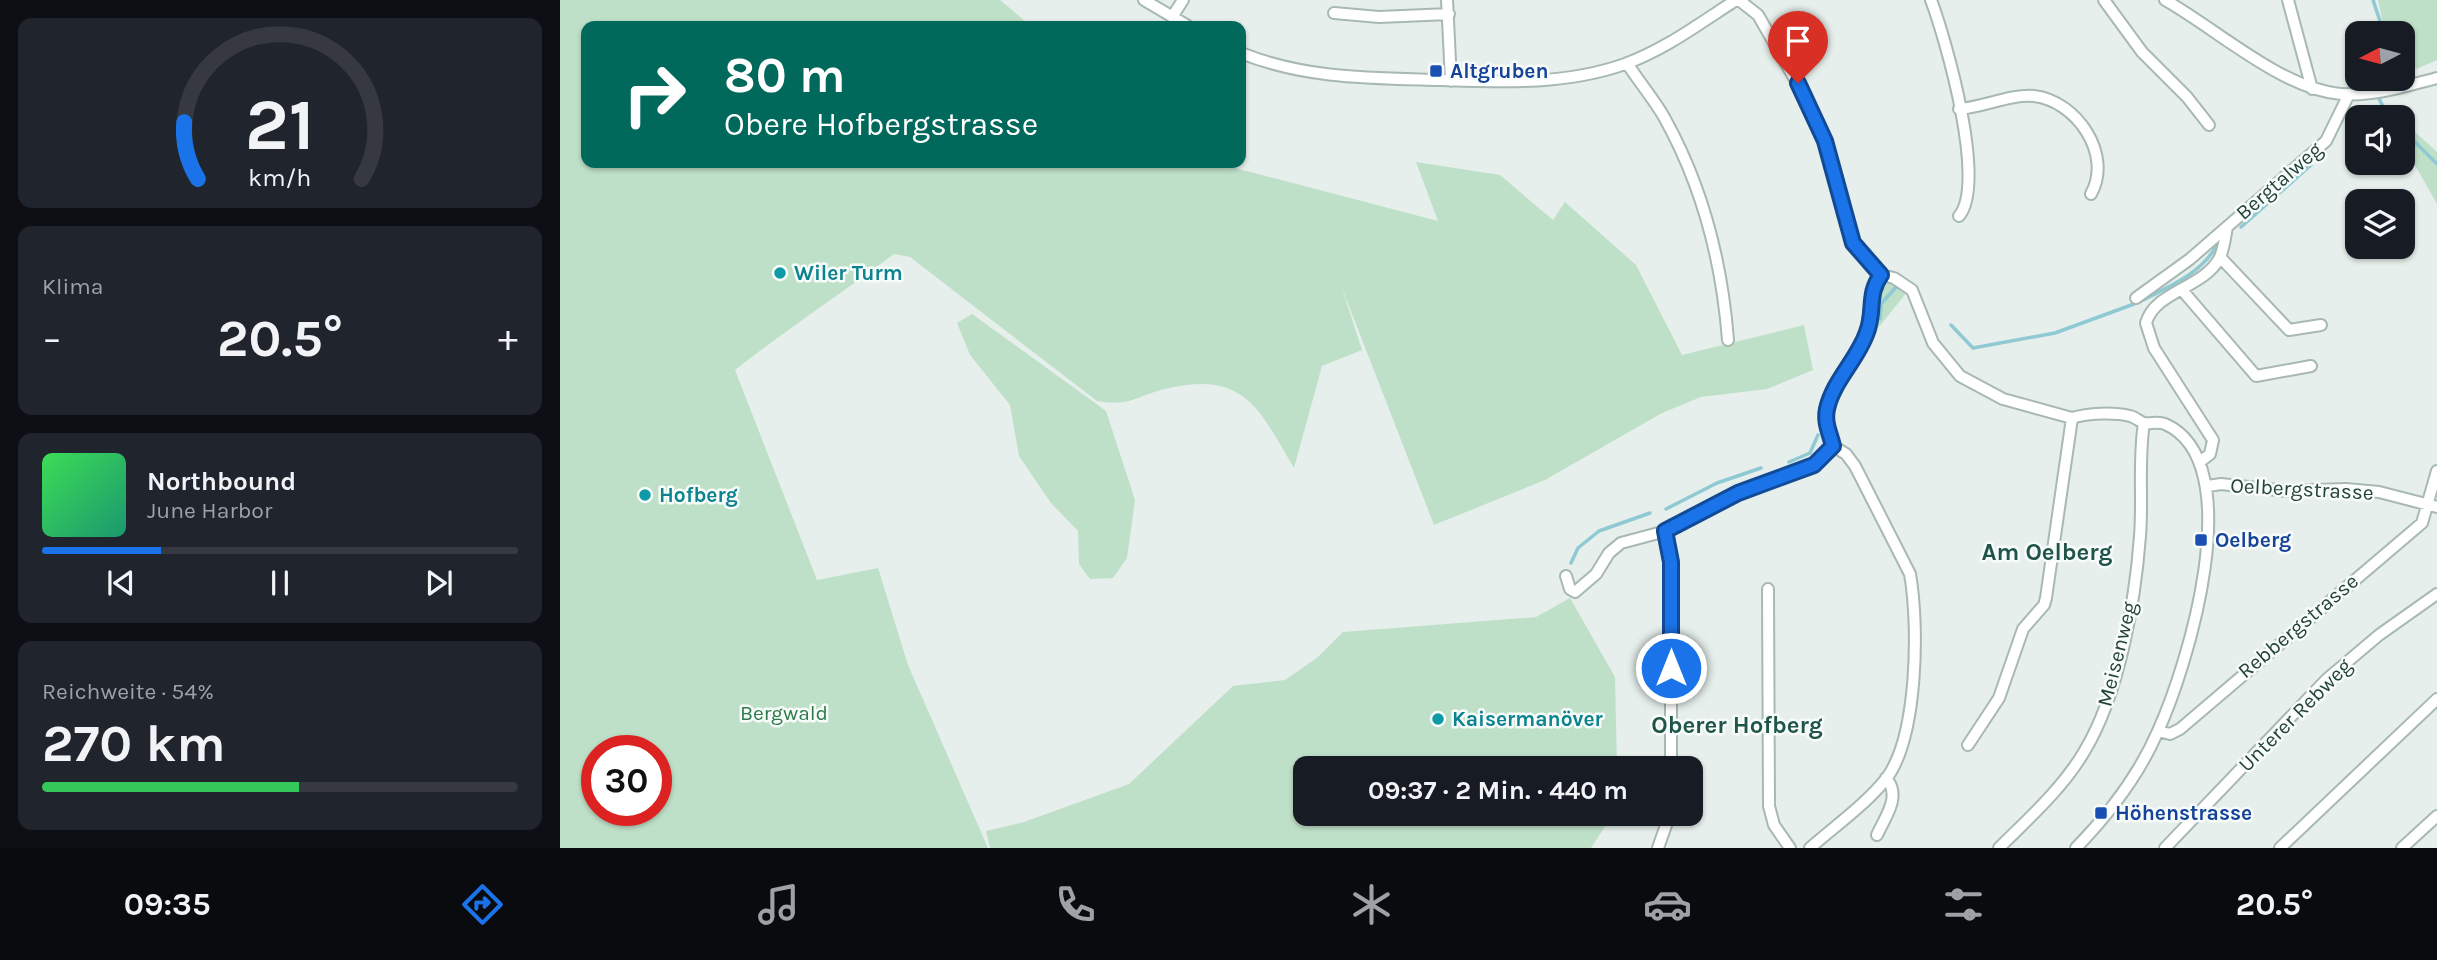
<!DOCTYPE html>
<html lang="de">
<head>
<meta charset="utf-8">
<style>
	body { margin:0; font-family:Karla,sans-serif; background:#20242c; color:#f1f3f6; height:100vh; display:flex; flex-direction:column; font-size:26px; white-space:nowrap }
	* { box-sizing:border-box; margin:0 }
	p { font-size:23px; color:#9ea1a6 }
	.icon { flex:none; width:38px; height:38px; fill:none; stroke:currentColor; stroke-width:2; stroke-linecap:round; stroke-linejoin:round }
	.map { position:relative; flex:1; overflow:hidden }
	.panel { display:flex; flex-direction:column; gap:18px; padding:18px; background:#0d0f14; width:560px }
	.panel>* { flex:none }
	.hud { position:absolute; left:21px; top:21px; width:665px; height:147px; border-radius:14px; box-shadow:0 2px 5px #0004; background:#00695c; color:#fff; overflow:hidden }
	.needle { width:46px; rotate:264deg }
	.buttons { position:absolute; left:1785px; top:21px; display:grid; gap:14px }
	.buttons a { display:grid; place-items:center; width:70px; height:70px; border-radius:14px; background:#171b24; box-shadow:0 2px 5px #0004; font-size:35px }
	.speed { position:absolute; left:21px; top:735px; display:flex; gap:14px; font-size:35px; font-weight:700; text-align:center }
	.speed>* { display:grid; place-content:center; width:91px; height:91px; border-radius:50%; background:#171b24; box-shadow:0 2px 5px #0004; line-height:1 }
	.speed .limit { border:10px solid #d22; background:#fff; color:#111 }
	.pin { position:absolute; display:grid; place-items:center; width:60px; height:60px; color:#fff; margin:-72px -30px; border-radius:50% 50% 50% 0; rotate:-45deg; box-shadow:0 0 7px #0007 }
	.pin .icon { rotate:45deg }
	.me { position:absolute; width:77px; margin:-38px; rotate:0deg; stroke-linejoin:round; filter:drop-shadow(0 0 5px #0008) }
	.turn { display:flex; align-items:center; gap:24px; height:147px; padding:0 28px; font-size:32px }
	.turn .icon { width:91px; height:91px; stroke-width:2.5 }
	.turn b { display:block; font-size:49px; line-height:60px }
	.big { font-size:52px; font-weight:700; line-height:1.1 }
	.panel .card { flex:1; display:flex; flex-direction:column; justify-content:center; gap:10px; min-width:0; padding:0 24px; border-radius:14px; background:#20242c }
	.panel .dial { align-items:center; gap:0 }
	.dial svg { height:182px; overflow:visible; fill:none; stroke:#363941; stroke-width:7; stroke-linecap:round; text-anchor:middle }
	.dial text { fill:#f1f3f6; stroke:none }
	.song { display:flex; align-items:center; gap:21px }
	.cover { width:84px; height:84px; border-radius:10px; background:linear-gradient(135deg,hsl(130 70% 55%),hsl(160 70% 35%)) }
	.played { height:7px; border-radius:4px; background:linear-gradient(90deg,#1a73e8 25%,#363941 25%) }
	.keys { display:flex; justify-content:space-around; direction:ltr }
	.heat { display:flex; justify-content:space-between; align-items:center; font-size:38px; direction:ltr }
	.charge { height:10px; border-radius:5px; background:linear-gradient(90deg,#34c759 54%,#363941 0) }
	.trip { position:absolute; left:733px; top:756px; width:410px; height:70px; border-radius:14px; background:#171b24; box-shadow:0 2px 5px #0004; font-weight:700; line-height:70px; text-align:center }
	.tab-bar { display:flex; height:112px; justify-content:space-around; align-items:center; background:#090b0e; color:#9ea1a6 }
	.tab-bar .icon { width:49px; height:49px }
	.tab-bar .on { color:#1a73e8 }
	.tab-bar b { font-size:32px; color:#f1f3f6 }
	main { display:flex; flex:1; min-height:0 }
	.map>svg:first-child { display:block }
</style>
</head>
<body>
<main>
<section class="panel">
<div class="card dial"><svg viewBox="0 0 100 80">
<path d="M14 69A42 42 0 1 1 86 69"/>
<path d="M14 69A42 42 0 0 1 8 44" stroke="#1a73e8"/>
<text x="50" y="56" font-size="32" font-weight="700">21</text>
<text x="50" y="72" font-size="11">km/h</text>
</svg></div>
<div class="card"><p>Klima</p>
<div class="heat"><a>−</a><b class="big">20.5°</b><a>+</a></div>
</div>
<div class="card">
<div class="song"><i class="cover"></i><div><b>Northbound</b><p>June Harbor</p></div></div>
<div class="played"></div>
<div class="keys"><svg class="icon" aria-label="previous" viewBox="0 0 24 24"><path d="M18 5L8 12l10 7zM5 5v14"/></svg><svg class="icon" aria-label="pause" viewBox="0 0 24 24"><path d="M8 5v14M16 5v14"/></svg><svg class="icon" aria-label="next" viewBox="0 0 24 24"><path d="M6 5l10 7-10 7zM19 5v14"/></svg></div>
</div>
<div class="card"><p>Reichweite · 54%</p><b class="big">270 km</b><div class="charge"></div></div>
</section>
<div class="map">
<svg width="1877" height="848" viewBox="0 0 1877 848">
	<rect width="100%" height="100%" fill="#e6efeb"/>
	<!-- green -->
	<path fill="#bfe0c8" fill-rule="evenodd" d="M 0,0 L 440,0 L 471,26 L 26,26 L 26,163 L 656,163 L 878,221 L 856,162 L 940,175 L 993,220 L 1005,202 L 1076,265 L 1122,355 L 1244,325 L 1253,370 L 1207,389 L 1141,397 L 1102,413 L 985,480 L 874,525 L 782,288 L 802,350 L 762,366 L 734,468 C 700,411 686,371 609,388 C 577,395 572,407 537,401 L 350,257 L 334,254 C 282,293 227,329 175,370 L 257,580 L 318,568 L 348,665 L 428,848 L 0,848 ZM 37,751 L 96,751 L 96,810 L 37,810 Z
		M 1818,0 L 1877,0 L 1877,60 L 1856,69 L 1843,64 L 1843,33 L 1825,33 Z
		M 1843,121 L 1877,152 L 1877,204 L 1843,144 Z
		M 1328,283 L 1347,292 L 1319,327 L 1315,325 C 1315,309 1311,291 1328,283 Z
		M 412,314 L 546,411 L 575,500 L 567,558 L 553,578 L 530,579 L 519,564 L 518,531 L 491,503 L 459,456 L 450,405 L 410,355 L 397,323 Z
		M 1010,598 L 1055,677 L 1057,768 L 746,768 L 746,814 L 1053,814 L 1031,848 L 430,848 L 426,831 L 464,822 L 569,784 L 673,686 L 725,680 L 758,657 L 783,632 L 976,617 Z"/>
	<g fill="none" stroke-linecap="round" stroke-linejoin="round">
		<!-- stream -->
		<path stroke="#8ec9d4" stroke-width="3.5" d="M 1813,0 L 1824,33
			M 1818,79 C 1813,93 1822,106 1831,117
			M 1843,130 L 1877,164
			M 1681,227 L 1751,165
			M 1581,301 C 1610,286 1643,273 1658,243
			M 1320,319 L 1321,304 L 1336,287
			M 1391,325 L 1413,348 L 1495,333 L 1574,304
			M 1229,462 L 1250,453 L 1258,435
			M 1106,509 L 1157,483 L 1201,468
			M 1011,563 L 1018,548 L 1039,531 L 1090,513"/>
		<!-- street casing -->
		<g stroke="#a8b8b2" stroke-width="14">
			<path id="street" d="M 584,0 L 628,26
				M 887,0 L 891,81
				M 1179,0 L 1198,15 L 1248,102 L 1265,141 L 1290,233 L 1298,251 L 1321,275 L 1334,278 L 1352,290 L 1373,343 L 1400,376 L 1443,399 L 1512,418 C 1528,413 1554,412 1570,416 C 1575,417 1580,422 1584,423 C 1591,424 1598,421 1605,424 C 1691,462 1627,668 1598,731 C 1579,775 1549,814 1516,848
				M 1371,0 C 1386,40 1427,183 1399,216
				M 1544,0 L 1582,52 L 1627,97 L 1649,125
				M 1605,0 C 1658,30 1722,89 1781,94 C 1812,97 1847,86 1877,78
				M 1728,0 L 1752,89
				M 774,13 L 819,17 L 889,14
				M 612,17 L 623,0
				M 681,53 C 746,79 811,78 880,80 C 943,82 1006,85 1065,64 C 1106,49 1140,23 1176,0
				M 1067,63 C 1079,82 1093,98 1104,117 C 1142,185 1162,263 1168,340
				M 1399,109 C 1424,107 1450,94 1474,96 C 1517,101 1553,155 1531,194
				M 1660,257 L 1729,330 L 1761,325
				M 1622,290 L 1696,376 L 1751,366
				M 1576,298 L 1630,259 L 1766,141 L 1789,94
				M 1641,461 L 1650,454 L 1653,440 L 1594,348 L 1586,323 C 1595,291 1643,288 1659,259 C 1664,250 1665,237 1667,227
				M 1648,486 L 1661,484 L 1727,491 L 1786,489 L 1819,492 L 1877,507
				M 1106,531 L 1111,562 L 1111,768
				M 1006,576 L 1010,589 L 1015,592 L 1036,574 L 1049,553 L 1061,543 L 1106,531 L 1178,493 L 1254,465 L 1273,446
				M 1208,589 L 1209,806 L 1214,825 L 1230,848
				M 1598,731 L 1610,734 L 1620,729 L 1862,523 L 1877,471
				M 1408,745 L 1439,698 L 1463,629 L 1484,605 L 1486,598 L 1512,418
				M 1317,835 C 1325,817 1342,796 1326,778
				M 1098,848 L 1110,814
				M 1250,848 C 1275,826 1305,805 1326,779 C 1358,737 1359,625 1350,574 L 1295,466 L 1286,454 L 1273,446 C 1270,433 1264,423 1267,409 C 1274,381 1298,359 1307,332 C 1315,310 1306,296 1321,275
				M 1439,848 C 1469,818 1502,789 1524,752 C 1559,694 1575,603 1580,536 C 1583,498 1578,460 1584,423
				M 1605,848 L 1767,679 L 1819,635 L 1877,594
				M 1720,848 L 1877,699
				M 1842,848 L 1877,816"/>
		</g>
		<!-- street -->
		<use href="#street" stroke="#fff" stroke-width="10"/>
	</g>
	<g fill="none" stroke-linecap="round" stroke-linejoin="round">
		<!-- route casing -->
		<g stroke="#114b97" stroke-width="18">
			<path id="route" d="M 1111,668 L 1111,562 L 1105,531 L 1178,493 L 1254,465 L 1273,446 C 1270,433 1264,423 1267,409 C 1273,381 1298,359 1307,332 C 1315,311 1307,294 1321,275 L 1293,243 L 1265,141 L 1238,83"/>
		</g>
		<!-- route -->
		<use href="#route" stroke="#1a73e8" stroke-width="12"/>
	</g>
	<!-- markers -->
	<g fill="#1a4fb4" stroke="#f7fbf9" stroke-width="2.5">
		<rect x="869" y="64" width="14" height="14" rx="3.5"/>
		<rect x="1634" y="533" width="14" height="14" rx="3.5"/>
		<rect x="1534" y="806" width="14" height="14" rx="3.5"/>
	</g>
	<g fill="#0f9aa8" stroke="#f7fbf9" stroke-width="2.5">
		<circle cx="220" cy="273" r="7"/>
		<circle cx="85" cy="495" r="7"/>
		<circle cx="878" cy="719" r="7"/>
	</g>
	<g text-anchor="middle" stroke-width="5" stroke-linejoin="round" paint-order="stroke">
		<!-- transit labels -->
		<g font-size="21" font-weight="bold" fill="#164399" stroke="#f7fbf9" text-anchor="start">
			<text x="890" y="78">Altgruben</text>
			<text x="1655" y="547">Oelberg</text>
			<text x="1555" y="820">Höhenstrasse</text>
		</g>
		<!-- street labels -->
		<g font-size="21" fill="#24423a" stroke="#f7fbf9">
			<text transform="translate(1719 181) rotate(-41)" y="7">Bergtalweg</text>
			<text transform="translate(1742 489) rotate(3)" y="7">Oelbergstrasse</text>
			<text transform="translate(1738 626) rotate(-40)" y="7">Rebbergstrasse</text>
			<text transform="translate(1557 654) rotate(-76)" y="7">Meisenweg</text>
			<text transform="translate(1735 715) rotate(-45)" y="7">Unterer Rebweg</text>
		</g>
		<!-- culture labels -->
		<g font-size="21" font-weight="bold" fill="#0d838f" stroke="#f7fbf9" text-anchor="start">
			<text x="234" y="280">Wiler Turm</text>
			<text x="99" y="502">Hofberg</text>
			<text x="892" y="726">Kaisermanöver</text>
		</g>
		<!-- park labels -->
		<g font-size="21" fill="#2d7a4b" stroke="#f7fbf9">
			<text x="224" y="720">Bergwald</text>
		</g>
		<!-- quarter labels -->
		<g font-size="24" font-weight="bold" fill="#1f5548" stroke="#f7fbf9">
			<text x="1487" y="560">Am Oelberg</text>
			<text x="1177" y="733">Oberer Hofberg</text>
		</g>
	</g>
</svg>
<div class="buttons">
<a><svg class="needle" viewBox="-14 -14 28 28"><path d="M0-13l5 13h-10z" fill="#e53935"/><path d="M0 13l5-13h-10z" fill="#9ea1a6"/></svg></a>
<a><svg class="icon" aria-label="sound" viewBox="0 0 24 24"><path d="M4 9h4l5-4v14l-5-4H4zM17 9q2 3 0 6"/></svg></a>
<a><svg class="icon" aria-label="layers" viewBox="0 0 24 24"><path d="M12 4l9 5-9 5-9-5zM3 14l9 5 9-5"/></svg></a>
</div>
<div class="speed"><div class="limit">30</div></div>
<div class="pin" style="left:1238px;top:83px;background:#d93025"><svg class="icon" aria-label="arrive" viewBox="0 0 24 24"><path d="M6 21V4h12l-3 4 3 4H6"/></svg></div>
<svg class="me" style="left:1111px;top:668px" viewBox="-20 -20 40 40"><circle r="17" fill="#1a73e8" stroke="#fff" stroke-width="3"/><path d="M0-11L8 9 0 5-8 9z" fill="#fff"/></svg>
<div class="trip">09:37 · 2 Min. · 440 m</div>
<div class="hud">
<div class="turn"><svg class="icon" aria-label="right" viewBox="0 0 24 24"><path d="M7 20v-9h11M14 6l5 5-5 5"/></svg><div><b>80 m</b>Obere Hofbergstrasse</div></div>
</div>
</div>
</main>
<nav class="tab-bar">
<b>09:35</b>
<svg class="icon on" aria-label="directions" viewBox="0 0 24 24"><path d="M12 3l9 9-9 9-9-9zM9 14v-3h6M13 9l2 2-2 2"/></svg>
<svg class="icon" aria-label="music" viewBox="0 0 24 24"><path d="M9 18V5l10-2v13"/><circle cx="6" cy="18" r="3"/><circle cx="16" cy="16" r="3"/></svg>
<svg class="icon" aria-label="phone" viewBox="0 0 24 24"><path d="M5 4h4l2 5-3 2q2 4 5 5l2-3 5 2v4C11 20 4 13 5 4z"/></svg>
<svg class="icon" aria-label="climate" viewBox="0 0 24 24"><path d="M12 3v18M4 7l16 10M4 17L20 7"/></svg>
<svg class="icon" aria-label="car" viewBox="0 0 24 24"><path d="M5 17H2v-5l4-1 3-4h7l3 4 3 1v5h-3M9 17h6M6 11h13"/><circle cx="7" cy="17" r="2"/><circle cx="17" cy="17" r="2"/></svg>
<svg class="icon" aria-label="filters" viewBox="0 0 24 24"><path d="M4 7h16M4 17h16"/><circle cx="9" cy="7" r="2"/><circle cx="15" cy="17" r="2"/></svg>
<b>20.5°</b>
</nav>
</body>
</html>
